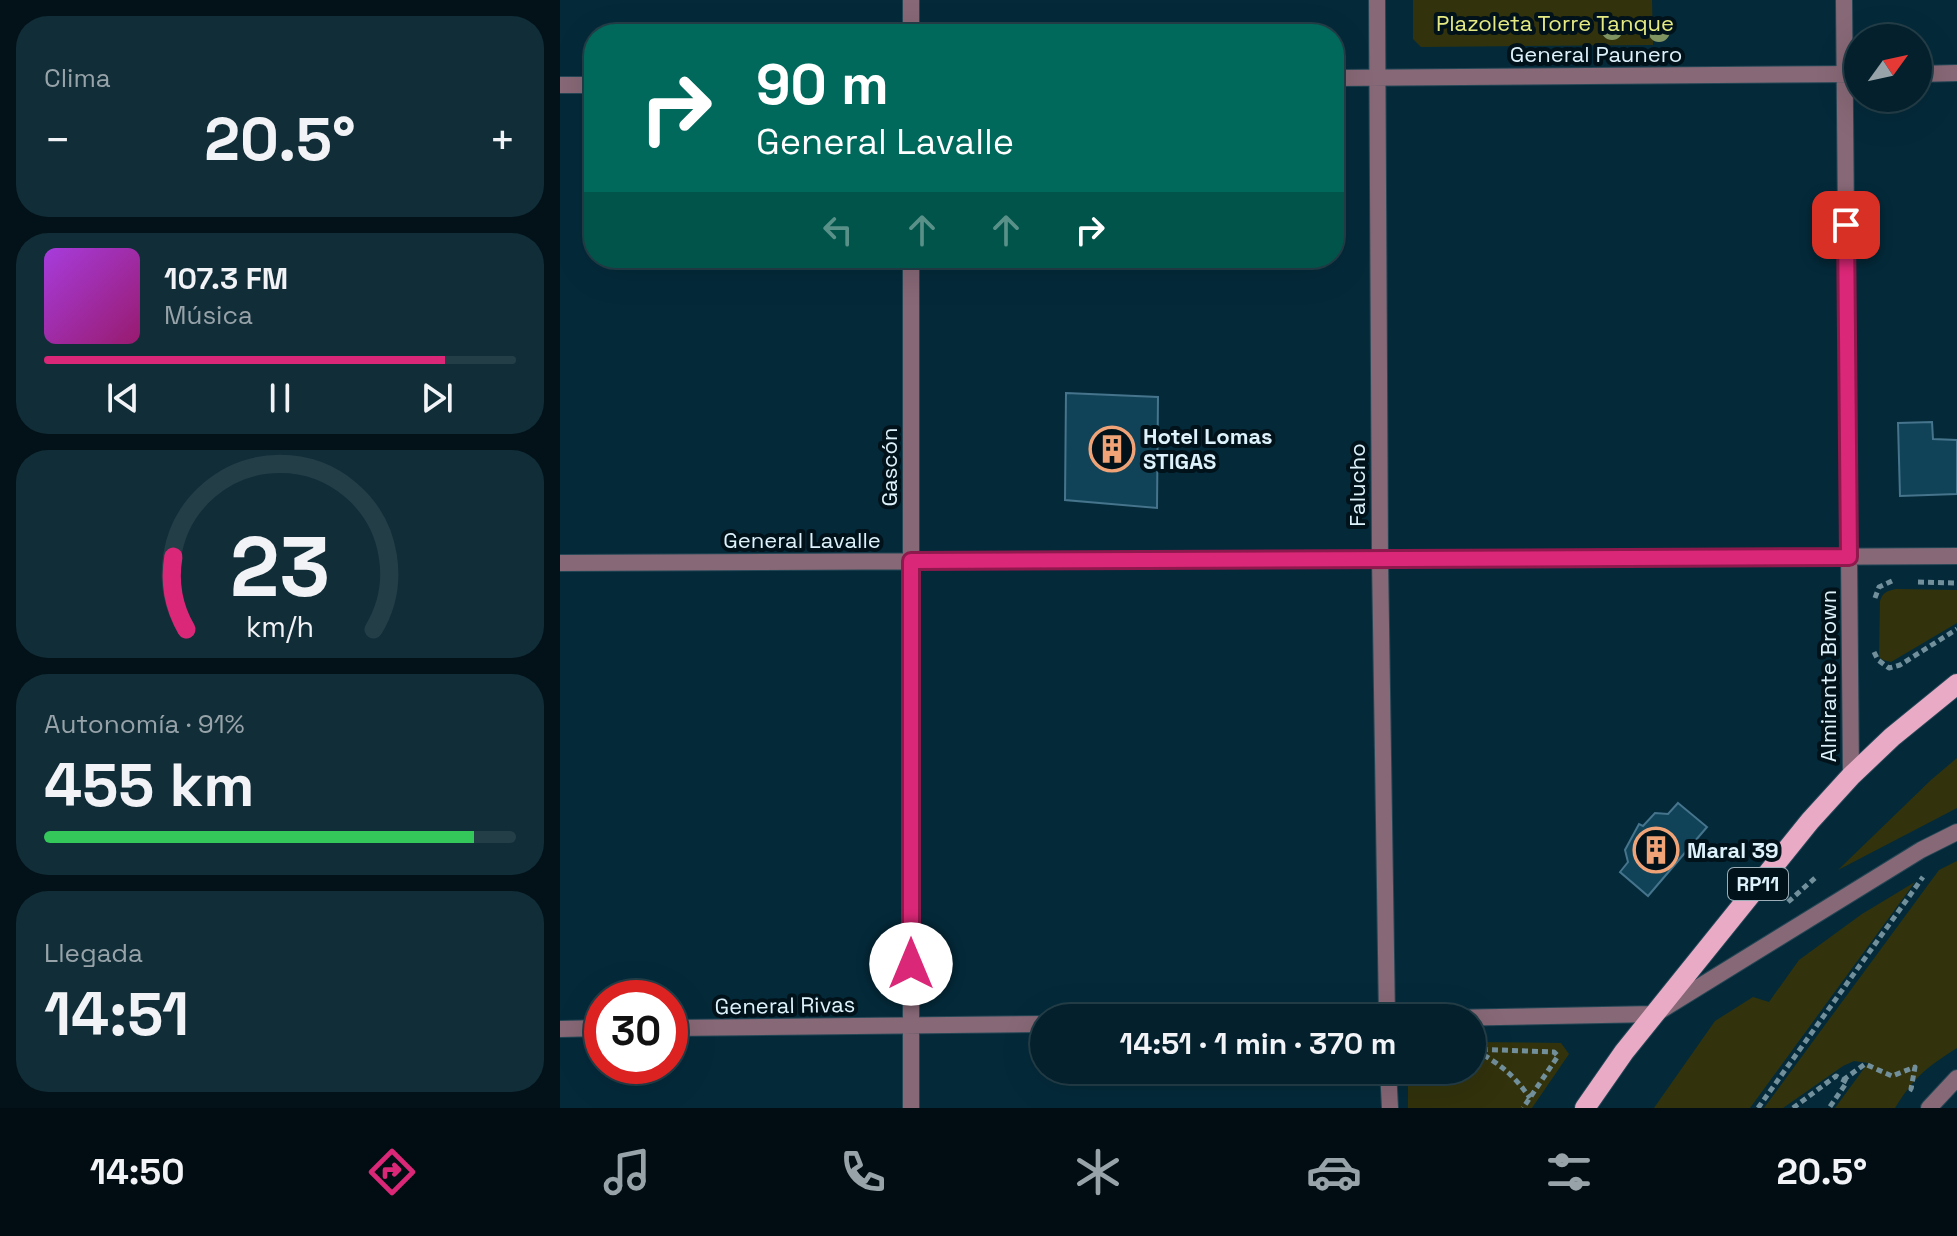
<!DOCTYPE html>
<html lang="es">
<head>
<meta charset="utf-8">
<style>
	body { margin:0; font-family:"Space Grotesk",sans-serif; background:#112d38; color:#f1f3f6; height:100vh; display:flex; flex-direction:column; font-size:30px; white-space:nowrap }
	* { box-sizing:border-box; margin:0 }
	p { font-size:26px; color:#97a3a9 }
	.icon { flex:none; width:44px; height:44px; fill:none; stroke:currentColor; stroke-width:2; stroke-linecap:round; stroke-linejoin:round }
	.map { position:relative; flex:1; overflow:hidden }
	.sheet { display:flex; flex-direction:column; gap:16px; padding:16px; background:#021218; width:560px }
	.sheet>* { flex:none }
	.top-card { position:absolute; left:24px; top:24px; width:760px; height:244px; border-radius:32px; box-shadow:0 8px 32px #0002,0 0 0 2px #243e48; background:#00695c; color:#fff; overflow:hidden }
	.needle { width:52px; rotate:57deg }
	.controls { position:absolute; left:1284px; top:24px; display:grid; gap:16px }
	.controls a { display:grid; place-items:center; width:88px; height:88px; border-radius:50%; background:#03202c; box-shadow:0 8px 32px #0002,0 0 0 2px #243e48; font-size:40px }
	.speed { position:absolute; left:24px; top:980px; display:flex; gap:16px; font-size:40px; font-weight:700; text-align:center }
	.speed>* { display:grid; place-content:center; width:104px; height:104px; border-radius:50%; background:#03202c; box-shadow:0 8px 32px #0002,0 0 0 2px #243e48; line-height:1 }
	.speed .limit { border:12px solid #d22; background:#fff; color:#111 }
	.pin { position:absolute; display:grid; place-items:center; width:68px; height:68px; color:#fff; margin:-34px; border-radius:16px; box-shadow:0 4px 12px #0006 }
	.me { position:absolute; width:88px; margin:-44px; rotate:0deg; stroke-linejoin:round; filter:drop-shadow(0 0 6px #0008) }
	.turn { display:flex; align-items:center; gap:28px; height:168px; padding:0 40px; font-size:36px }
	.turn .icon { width:104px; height:104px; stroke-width:2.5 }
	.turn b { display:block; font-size:56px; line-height:68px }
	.lanes { display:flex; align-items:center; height:76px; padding:0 40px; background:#0003; justify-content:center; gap:40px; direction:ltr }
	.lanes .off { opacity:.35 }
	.big { font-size:60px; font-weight:800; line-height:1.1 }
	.sheet .card { flex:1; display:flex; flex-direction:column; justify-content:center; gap:12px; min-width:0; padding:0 28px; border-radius:32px; background:#112d38 }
	.sheet .dial { align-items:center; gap:0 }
	.dial svg { height:208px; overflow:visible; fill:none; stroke:#243e48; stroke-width:7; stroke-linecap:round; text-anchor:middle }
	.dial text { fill:#f1f3f6; stroke:none }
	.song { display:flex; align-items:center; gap:24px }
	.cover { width:96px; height:96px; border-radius:12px; background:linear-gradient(135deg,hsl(280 70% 55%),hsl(320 70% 35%)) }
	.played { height:8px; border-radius:4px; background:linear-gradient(90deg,#db2777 85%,#243e48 85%) }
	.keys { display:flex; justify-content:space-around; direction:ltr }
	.heat { display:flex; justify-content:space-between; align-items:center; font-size:44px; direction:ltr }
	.charge { height:12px; border-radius:6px; background:linear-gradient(90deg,#34c759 91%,#243e48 0) }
	.trip { position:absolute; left:470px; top:1004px; width:456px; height:80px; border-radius:40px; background:#03202c; box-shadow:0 8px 32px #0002,0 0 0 2px #243e48; font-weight:800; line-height:80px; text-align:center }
	.tabs { display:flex; height:128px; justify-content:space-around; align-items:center; background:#010d12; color:#97a3a9 }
	.tabs .icon { width:56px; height:56px }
	.tabs .current { color:#db2777 }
	.tabs b { font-size:36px; color:#f1f3f6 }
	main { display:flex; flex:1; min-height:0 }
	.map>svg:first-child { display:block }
</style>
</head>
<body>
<main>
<section class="sheet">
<div class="card"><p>Clima</p>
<div class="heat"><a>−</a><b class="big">20.5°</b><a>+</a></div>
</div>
<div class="card">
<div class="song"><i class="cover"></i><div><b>107.3 FM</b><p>Música</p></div></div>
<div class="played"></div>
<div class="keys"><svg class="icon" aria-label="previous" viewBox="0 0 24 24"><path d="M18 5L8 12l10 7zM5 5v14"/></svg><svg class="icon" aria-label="pause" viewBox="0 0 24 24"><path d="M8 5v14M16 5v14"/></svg><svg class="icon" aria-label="next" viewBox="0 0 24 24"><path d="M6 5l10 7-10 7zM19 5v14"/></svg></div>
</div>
<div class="card dial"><svg viewBox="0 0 100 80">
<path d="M14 69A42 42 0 1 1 86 69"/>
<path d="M14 69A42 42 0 0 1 9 41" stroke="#db2777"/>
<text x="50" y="56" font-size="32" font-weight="700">23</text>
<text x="50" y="72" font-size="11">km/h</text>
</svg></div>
<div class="card"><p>Autonomía · 91%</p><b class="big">455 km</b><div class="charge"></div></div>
<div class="card"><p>Llegada</p><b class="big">14:51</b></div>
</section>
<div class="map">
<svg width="1397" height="1108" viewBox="0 0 1397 1108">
	<rect width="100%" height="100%" fill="#042a3a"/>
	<!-- green -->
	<path fill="#32330c" d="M 853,0 L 1092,0 L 1093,45 L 861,47 L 853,39 Z
		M 1336,589 L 1397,590 L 1397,623 L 1331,662 L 1323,660 L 1319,657 L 1320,601 C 1323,592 1327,591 1336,589 Z
		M 1397,758 L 1397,808 L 1278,870 L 1371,780 Z
		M 1397,861 L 1397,1048 C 1366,1068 1355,1076 1335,1108 L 1275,1108 L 1308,1063 L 1294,1061 L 1283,1066 L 1223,1108 L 1204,1108 L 1379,870 Z
		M 1355,882 L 1190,1108 L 1094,1108 L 1155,1021 L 1193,997 L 1209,1002 L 1239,960 L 1302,914 Z
		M 912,1042 L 1001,1043 L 1009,1054 L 972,1108 L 848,1108 L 848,1070 L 912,1070 Z"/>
	<!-- building -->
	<path fill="#114358" stroke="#45748c" stroke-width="2" d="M 506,393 L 598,397 L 597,508 L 505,500 Z
		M 1372,422 L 1373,439 L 1397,440 L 1397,494 L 1340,496 L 1338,423 Z
		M 1118,803 L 1147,827 L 1088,896 L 1060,872 L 1068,862 L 1065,850 L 1079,824 L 1083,826 L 1095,813 L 1108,814 Z"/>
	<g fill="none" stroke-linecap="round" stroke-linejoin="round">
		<!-- street casing -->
		<g stroke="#234655" stroke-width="18">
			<path id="street" d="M 351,0 L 351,34
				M 817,0 L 820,559 L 827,1018
				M 1284,0 L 1291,776
				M 1358,74 L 1397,73
				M 774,78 L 1298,74
				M 0,85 L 34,85
				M 0,563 L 1397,556
				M 887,1018 L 1095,1014 L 1361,850 L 1397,832
				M 110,1028 L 484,1024
				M 0,1029 L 42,1028
				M 828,1070 L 830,1108
				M 351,1108 L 351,258
				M 1369,1108 L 1397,1078"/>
		</g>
		<!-- primary casing -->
		<g stroke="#234655" stroke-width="22">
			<path id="primary" d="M 1025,1108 L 1064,1052 L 1250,821 L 1291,776 L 1332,737 L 1397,684"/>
		</g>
		<!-- path -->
		<path stroke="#728f9c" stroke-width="5" stroke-dasharray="6 4" stroke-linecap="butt" d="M 1358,582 L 1397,583
			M 1315,598 L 1319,587 L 1332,581
			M 1314,652 L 1318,660 L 1329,668 L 1340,665 L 1397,629
			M 1228,902 L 1255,878
			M 912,1049 L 994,1052 L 998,1056 L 963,1108
			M 915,1050 C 940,1064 953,1074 970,1098
			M 1283,1080 L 1305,1064 L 1332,1076 L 1355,1067 L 1351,1089 L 1355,1091
			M 1198,1108 L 1363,877
			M 1233,1108 L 1276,1076 L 1287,1082 L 1269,1108"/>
		<!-- street -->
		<use href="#street" stroke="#876876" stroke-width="16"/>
		<!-- primary -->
		<use href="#primary" stroke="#e9aac6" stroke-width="20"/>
	</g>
	<!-- trees -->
	<g fill="#809462">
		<circle cx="1052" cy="29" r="11"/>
		<circle cx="1099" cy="31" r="11"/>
	</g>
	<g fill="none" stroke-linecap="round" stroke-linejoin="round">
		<!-- route casing -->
		<g stroke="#8e194d" stroke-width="20">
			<path id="route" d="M 351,964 L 351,561 L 1289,557 L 1286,225"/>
		</g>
		<!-- route -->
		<use href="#route" stroke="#db2777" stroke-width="14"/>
	</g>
	<!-- icons -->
	<defs>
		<g id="building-ring" transform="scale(2.3)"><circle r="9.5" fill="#01121a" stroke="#efa377" stroke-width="1.5"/><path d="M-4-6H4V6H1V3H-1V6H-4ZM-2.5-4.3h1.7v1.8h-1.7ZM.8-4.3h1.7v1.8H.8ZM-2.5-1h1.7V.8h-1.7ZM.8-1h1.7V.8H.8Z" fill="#efa377"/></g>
	</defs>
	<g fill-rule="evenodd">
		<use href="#building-ring" x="552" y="449"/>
		<use href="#building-ring" x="1096" y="850"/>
	</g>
	<g text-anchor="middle" stroke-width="8" stroke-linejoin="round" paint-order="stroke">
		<!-- shield labels -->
		<rect fill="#01121a" stroke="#9cafb8" stroke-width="2" x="1168" y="868" width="60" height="32" rx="6"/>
		<g font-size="20" font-weight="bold" fill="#def2fc">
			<text x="1198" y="891">RP11</text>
		</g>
		<!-- park labels -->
		<g font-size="22" fill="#e5ea83" stroke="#01121a">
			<text x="995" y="31">Plazoleta Torre Tanque</text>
		</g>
		<!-- street labels -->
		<g font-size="22" fill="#def2fc" stroke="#01121a">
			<text x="1036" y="62">General Paunero</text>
			<text transform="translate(329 467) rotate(-90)" y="8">Gascón</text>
			<text transform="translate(797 485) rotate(-90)" y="8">Falucho</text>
			<text x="242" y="548">General Lavalle</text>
			<text transform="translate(1268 676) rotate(-90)" y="8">Almirante Brown</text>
			<text transform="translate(225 1005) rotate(-1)" y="8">General Rivas</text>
		</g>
		<!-- poi labels -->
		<g font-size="22" font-weight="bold" fill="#def2fc" stroke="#01121a" text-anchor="start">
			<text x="583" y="444">Hotel Lomas<tspan x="583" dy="25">STIGAS</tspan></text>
			<text x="1127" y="858">Maral 39</text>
		</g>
	</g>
</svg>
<div class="controls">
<a><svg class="needle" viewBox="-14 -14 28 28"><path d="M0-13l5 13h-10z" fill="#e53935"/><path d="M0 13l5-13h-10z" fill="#97a3a9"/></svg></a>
</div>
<div class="speed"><div class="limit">30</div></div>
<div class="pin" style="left:1286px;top:225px;background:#d93025"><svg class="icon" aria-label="arrive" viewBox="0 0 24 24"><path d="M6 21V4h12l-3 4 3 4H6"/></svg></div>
<svg class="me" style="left:351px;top:964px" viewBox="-20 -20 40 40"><circle r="19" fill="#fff"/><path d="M0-13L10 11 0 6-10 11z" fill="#db2777"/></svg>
<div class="trip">14:51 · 1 min · 370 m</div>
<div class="top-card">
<div class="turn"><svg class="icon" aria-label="right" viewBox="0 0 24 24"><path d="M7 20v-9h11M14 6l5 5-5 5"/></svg><div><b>90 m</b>General Lavalle</div></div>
<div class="lanes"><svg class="icon off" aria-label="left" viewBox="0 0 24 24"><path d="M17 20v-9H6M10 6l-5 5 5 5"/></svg><svg class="icon off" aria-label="ahead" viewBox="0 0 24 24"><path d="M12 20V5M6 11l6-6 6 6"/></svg><svg class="icon off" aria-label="ahead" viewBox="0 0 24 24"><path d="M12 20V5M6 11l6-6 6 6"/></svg><svg class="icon" aria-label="right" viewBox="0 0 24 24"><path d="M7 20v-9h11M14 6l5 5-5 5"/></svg></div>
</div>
</div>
</main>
<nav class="tabs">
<b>14:50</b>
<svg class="icon current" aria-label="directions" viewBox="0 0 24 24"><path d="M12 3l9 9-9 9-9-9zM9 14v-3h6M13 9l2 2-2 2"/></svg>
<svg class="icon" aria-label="music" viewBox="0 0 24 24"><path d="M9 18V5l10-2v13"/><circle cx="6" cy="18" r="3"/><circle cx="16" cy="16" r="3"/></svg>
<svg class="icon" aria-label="phone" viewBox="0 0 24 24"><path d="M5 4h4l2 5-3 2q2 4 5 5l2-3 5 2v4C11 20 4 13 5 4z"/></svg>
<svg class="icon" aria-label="climate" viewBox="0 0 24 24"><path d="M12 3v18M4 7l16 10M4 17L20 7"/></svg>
<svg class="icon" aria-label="car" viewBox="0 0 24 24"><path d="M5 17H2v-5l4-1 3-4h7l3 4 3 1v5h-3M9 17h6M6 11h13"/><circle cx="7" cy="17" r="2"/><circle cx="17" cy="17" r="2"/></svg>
<svg class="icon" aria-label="filters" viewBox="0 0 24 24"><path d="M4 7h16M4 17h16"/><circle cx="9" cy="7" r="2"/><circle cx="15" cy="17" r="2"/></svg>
<b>20.5°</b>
</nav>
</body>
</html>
